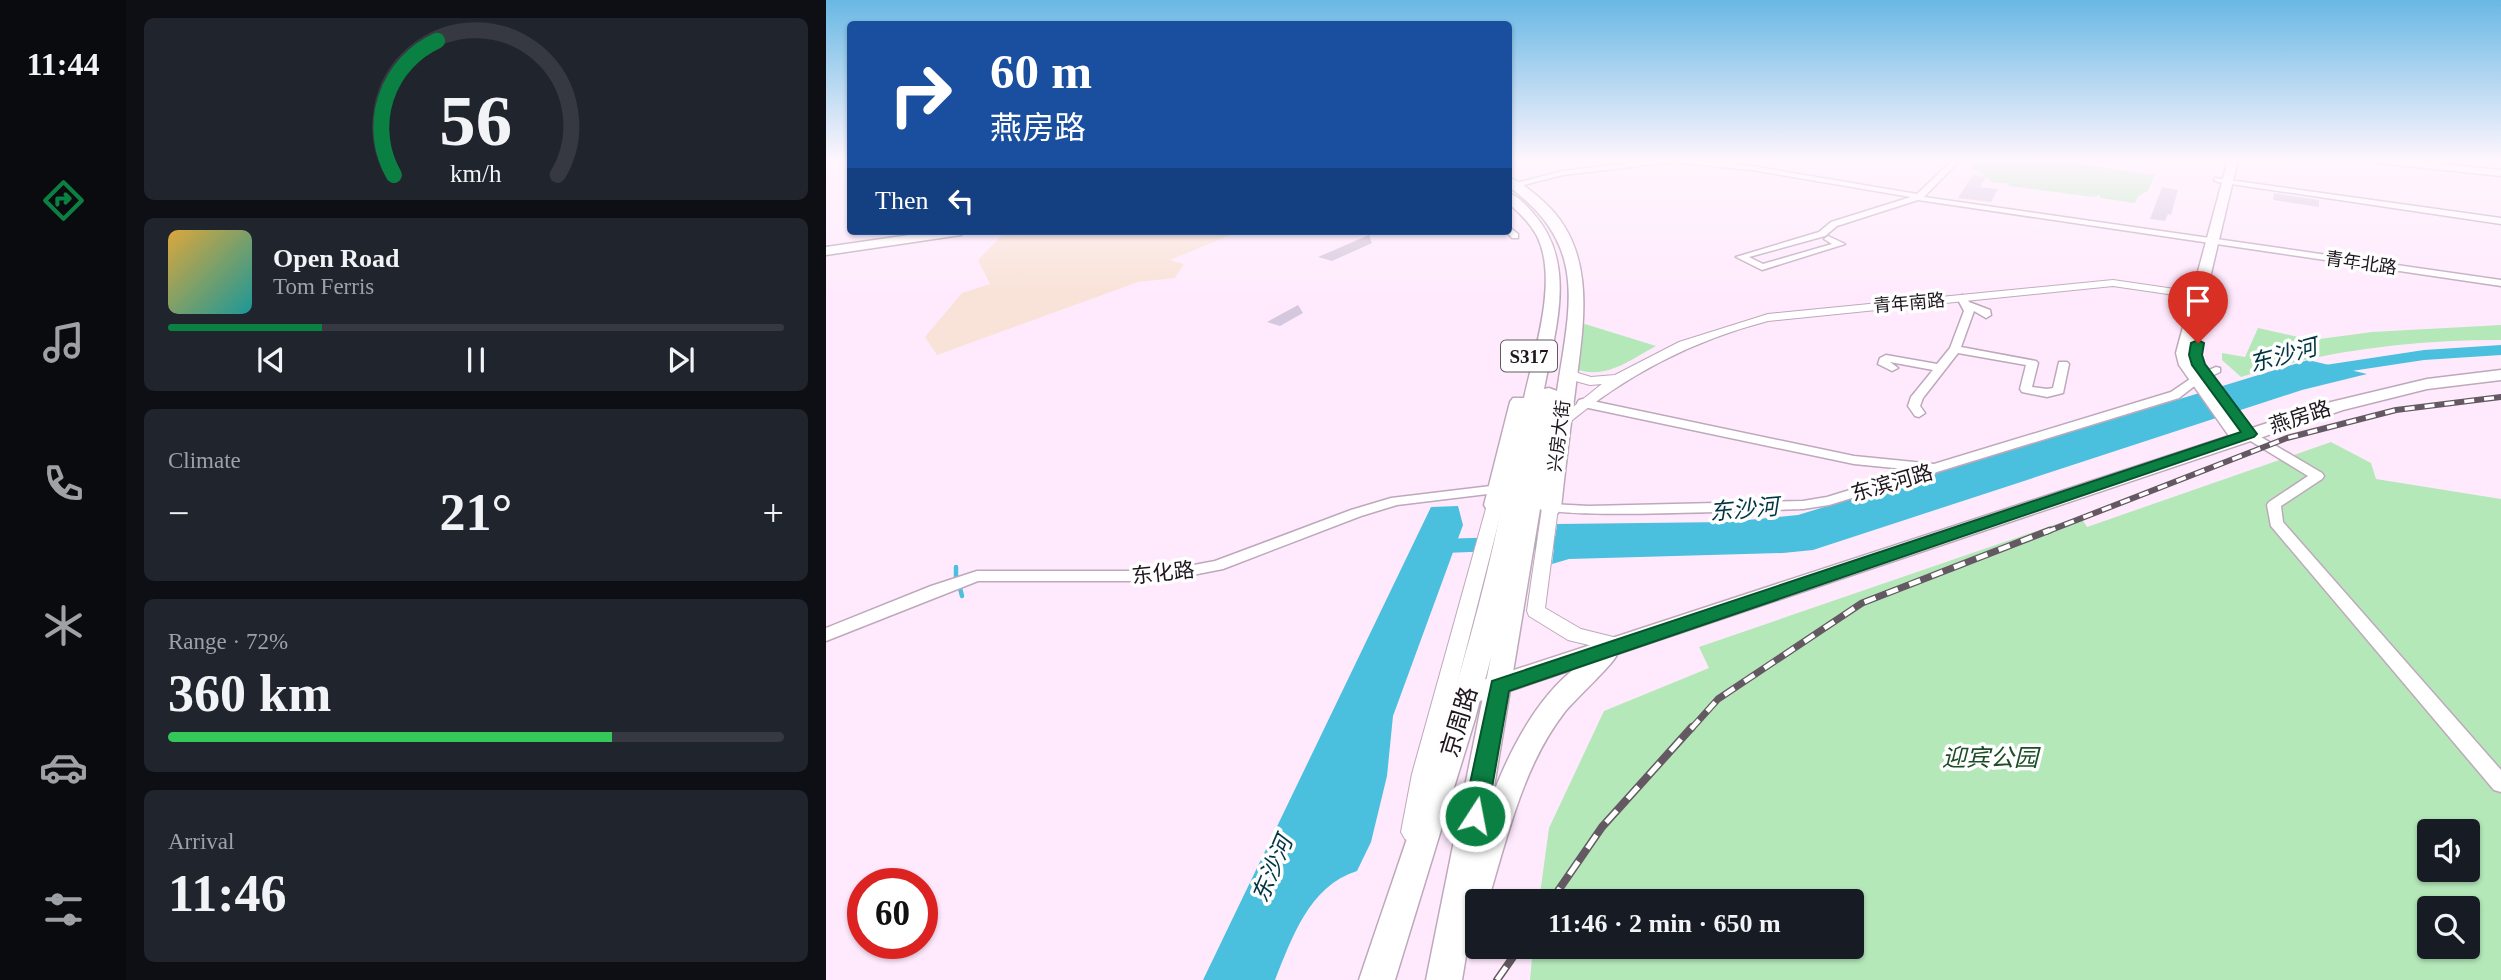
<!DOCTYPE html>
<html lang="en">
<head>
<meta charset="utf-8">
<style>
	body { margin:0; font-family:"Times New Roman","Noto Sans SC",serif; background:#20242c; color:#f1f3f6; height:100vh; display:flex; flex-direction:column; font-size:26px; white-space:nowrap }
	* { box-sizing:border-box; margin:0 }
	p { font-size:23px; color:#9ea1a6 }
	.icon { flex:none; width:38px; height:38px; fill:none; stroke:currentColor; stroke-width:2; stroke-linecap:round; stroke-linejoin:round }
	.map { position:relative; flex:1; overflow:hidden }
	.panel { display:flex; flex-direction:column; gap:18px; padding:18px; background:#0d0f14; width:700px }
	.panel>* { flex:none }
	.top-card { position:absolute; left:21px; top:21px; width:665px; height:214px; border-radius:7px; box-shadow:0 2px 5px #0004; background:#1a4fa0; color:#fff; overflow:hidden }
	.tools { position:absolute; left:1591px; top:819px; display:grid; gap:14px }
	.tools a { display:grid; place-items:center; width:63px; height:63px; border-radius:7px; background:#171b24; box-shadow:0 2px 5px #0004; font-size:35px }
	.speed { position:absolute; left:21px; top:868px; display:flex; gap:14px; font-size:35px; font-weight:700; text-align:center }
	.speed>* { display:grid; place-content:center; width:91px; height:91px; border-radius:50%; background:#171b24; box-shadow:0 2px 5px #0004; line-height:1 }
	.speed .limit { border:10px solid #d22; background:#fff; color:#111 }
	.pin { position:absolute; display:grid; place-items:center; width:60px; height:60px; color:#fff; margin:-72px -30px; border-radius:50% 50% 50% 0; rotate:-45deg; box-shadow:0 0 7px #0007 }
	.pin .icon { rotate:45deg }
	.me { position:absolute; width:77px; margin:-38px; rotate:11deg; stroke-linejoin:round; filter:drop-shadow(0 0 5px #0008) }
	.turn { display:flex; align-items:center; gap:24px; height:147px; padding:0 28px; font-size:32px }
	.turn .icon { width:91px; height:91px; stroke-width:2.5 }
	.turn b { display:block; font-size:49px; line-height:60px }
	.then { display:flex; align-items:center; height:66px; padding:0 28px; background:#0003; gap:14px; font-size:26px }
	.big { font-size:52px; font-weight:600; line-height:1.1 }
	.panel .tile { flex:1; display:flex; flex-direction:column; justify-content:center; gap:10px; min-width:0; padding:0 24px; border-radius:10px; background:#20242c }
	.panel .dial { align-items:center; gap:0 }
	.dial svg { height:182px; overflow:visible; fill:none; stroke:#363941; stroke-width:7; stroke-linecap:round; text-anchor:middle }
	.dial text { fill:#f1f3f6; stroke:none }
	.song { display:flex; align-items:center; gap:21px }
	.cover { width:84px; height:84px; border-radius:10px; background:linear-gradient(135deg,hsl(40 70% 55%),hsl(180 70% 35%)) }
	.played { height:7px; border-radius:4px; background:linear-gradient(90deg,#0b8043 25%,#363941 25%) }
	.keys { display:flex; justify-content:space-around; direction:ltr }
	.heat { display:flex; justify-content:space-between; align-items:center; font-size:38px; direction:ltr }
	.charge { height:10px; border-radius:5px; background:linear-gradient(90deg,#34c759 72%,#363941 0) }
	.trip { position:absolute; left:639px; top:889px; width:399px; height:70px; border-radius:7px; background:#171b24; box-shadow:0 2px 5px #0004; font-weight:600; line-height:70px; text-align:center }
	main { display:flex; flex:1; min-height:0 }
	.dock { display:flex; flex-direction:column; width:126px; justify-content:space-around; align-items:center; background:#090b0e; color:#9ea1a6 }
	.dock .icon { width:49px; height:49px }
	.dock .on { color:#0b8043 }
	.dock b { font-size:32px; color:#f1f3f6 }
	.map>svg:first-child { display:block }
</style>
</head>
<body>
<main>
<nav class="dock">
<b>11:44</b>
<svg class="icon on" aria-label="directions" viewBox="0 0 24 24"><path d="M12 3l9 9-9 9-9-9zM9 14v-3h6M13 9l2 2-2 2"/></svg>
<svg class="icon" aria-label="music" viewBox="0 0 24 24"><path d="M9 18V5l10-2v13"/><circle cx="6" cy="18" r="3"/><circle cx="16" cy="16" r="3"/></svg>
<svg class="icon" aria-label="phone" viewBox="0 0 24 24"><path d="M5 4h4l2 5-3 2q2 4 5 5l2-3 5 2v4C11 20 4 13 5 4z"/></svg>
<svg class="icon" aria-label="climate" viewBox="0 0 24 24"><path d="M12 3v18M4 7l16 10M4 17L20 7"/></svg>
<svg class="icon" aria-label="car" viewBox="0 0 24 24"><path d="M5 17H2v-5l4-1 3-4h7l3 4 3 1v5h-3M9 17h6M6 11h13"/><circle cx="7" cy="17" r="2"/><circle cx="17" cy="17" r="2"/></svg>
<svg class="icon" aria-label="filters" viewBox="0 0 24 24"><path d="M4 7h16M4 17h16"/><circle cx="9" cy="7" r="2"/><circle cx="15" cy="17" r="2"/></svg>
</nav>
<section class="panel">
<div class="tile dial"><svg viewBox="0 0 100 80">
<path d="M14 69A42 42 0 1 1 86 69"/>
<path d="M14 69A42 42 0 0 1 33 10" stroke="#0b8043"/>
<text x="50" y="56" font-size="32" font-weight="700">56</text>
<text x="50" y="72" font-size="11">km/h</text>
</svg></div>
<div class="tile">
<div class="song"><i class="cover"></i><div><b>Open Road</b><p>Tom Ferris</p></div></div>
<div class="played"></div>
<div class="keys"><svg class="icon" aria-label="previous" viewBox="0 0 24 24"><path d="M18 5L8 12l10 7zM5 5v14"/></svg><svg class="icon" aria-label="pause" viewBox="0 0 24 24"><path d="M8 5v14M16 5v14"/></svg><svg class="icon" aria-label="next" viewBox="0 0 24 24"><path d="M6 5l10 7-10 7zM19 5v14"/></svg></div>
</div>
<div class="tile"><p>Climate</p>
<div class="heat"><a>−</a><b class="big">21°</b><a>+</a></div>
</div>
<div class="tile"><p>Range · 72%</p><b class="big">360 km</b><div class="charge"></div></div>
<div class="tile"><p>Arrival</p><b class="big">11:46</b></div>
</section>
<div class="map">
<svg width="1675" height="980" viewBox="0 0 1675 980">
	<rect width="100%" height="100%" fill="#ffeafd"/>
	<!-- medical -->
	<path fill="#f9e2d7" d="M 180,231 L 414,231 L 344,260 L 358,264 L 349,278 L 312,282 L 111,355 L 99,337 L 136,293 L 164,284 L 152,260 Z"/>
	<!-- green -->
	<path fill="#b4e8b9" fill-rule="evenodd" d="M 1153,160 L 1226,160 L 1329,175 L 1322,191 L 1312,196 L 1309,203 L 1274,198 L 1274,195 L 1268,197 L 1183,186 L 1180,183 L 1167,183 L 1152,171 L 1144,170 Z
		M 759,324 L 830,346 C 804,360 780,380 750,369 L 755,327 Z
		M 1675,325 L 1675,340 C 1588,340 1499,350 1415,377 L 1396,360 L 1396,353 L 1419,357 L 1432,328 L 1486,340 L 1546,332 Z
		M 1505,442 L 1545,463 L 1550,479 L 1675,499 L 1675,980 L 704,980 L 707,947 L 1026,947 L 1026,901 L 713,901 L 723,828 L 778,711 L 883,668 L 873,647 L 1254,516 L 1261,527 ZM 1603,831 L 1642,831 L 1642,870 L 1603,870 ZM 1603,908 L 1642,908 L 1642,947 L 1603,947 Z"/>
	<!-- water -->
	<path fill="#4bbfde" d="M 1482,360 L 1541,374 L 1476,390 L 987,550 L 957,553 L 743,559 L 726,564 L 731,524 L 902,522 L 972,515 Z
		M 632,506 L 637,525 L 567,716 L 561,776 L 545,842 L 531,871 C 483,886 466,938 449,980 L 377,980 L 605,507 Z"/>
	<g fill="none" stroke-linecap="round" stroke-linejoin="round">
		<!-- stream -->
		<path stroke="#4bbfde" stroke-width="4.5" d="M 130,567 L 130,577
			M 134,588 L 136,596"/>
		<!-- river -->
		<path fill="#4bbfde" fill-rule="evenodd" d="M 1675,345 L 1675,355 L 1598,360 L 1486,377 L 1477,372 L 1486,367 L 1598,350 Z
			M 758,535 L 766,537 L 769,542 L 766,547 L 619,553 L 615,559 L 607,561 L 599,559 L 596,554 L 602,541 L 610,539 Z"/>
	</g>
	<!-- building -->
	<path fill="#d5c7dd" d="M 1147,175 L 1160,177 L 1154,187 L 1172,189 L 1165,202 L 1132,198 Z
		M 1336,187 L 1352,190 L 1345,215 L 1342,214 L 1339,221 L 1324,219 Z
		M 1448,193 L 1493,200 L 1493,207 L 1447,200 Z
		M 543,235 L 546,243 L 506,261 L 492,257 Z
		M 472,305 L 477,313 L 454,326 L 441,322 Z"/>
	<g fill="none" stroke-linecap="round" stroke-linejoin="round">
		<!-- minor casing -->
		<g stroke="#bda9bb" stroke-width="3">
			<path id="minor" d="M 830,160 L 865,160 L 926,166 L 1091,194 L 1127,160 L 1134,160 L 1098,197 L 1675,280 L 1675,286 L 1092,200 L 1011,226 L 999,236 L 923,257 L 937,264 L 1006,244 L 998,239 L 1002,236 L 1019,244 L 936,270 L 910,257 L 993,232 L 1005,222 L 1085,197 L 926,170 L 846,162 L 737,175 L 682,189 L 682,185 L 737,171 Z
				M 1389,178 L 1675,218 L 1675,224 L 1392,182 L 1388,180 Z
				M 682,226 L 692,234 L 692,238 L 686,238 L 680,231 L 682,231 Z
				M 1136,295 L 1140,296 L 1143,302 L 1164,310 L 1165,315 L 1160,318 L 1148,311 L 1135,347 L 1210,361 L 1212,363 L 1206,387 L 1221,389 L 1227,388 L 1233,362 L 1241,362 L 1243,364 L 1237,393 L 1221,397 L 1196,392 L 1194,389 L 1200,365 L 1132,353 L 1097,398 L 1094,406 L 1099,413 L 1093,417 L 1089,416 L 1082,406 L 1085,397 L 1107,370 L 1064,362 L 1072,368 L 1066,371 L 1052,364 L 1054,358 L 1060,355 L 1111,364 L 1124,348 L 1138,311 L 1131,298 Z
				M 1390,367 L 1394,368 L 1394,372 L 1375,381 L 1353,398 L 1003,505 L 977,509 C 943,510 730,520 717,508 L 724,504 L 763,506 L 977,501 L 1001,497 L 1089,470 L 1028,464 L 753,406 L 751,403 L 753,400 L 757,399 L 1028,456 L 1108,464 L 1345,392 L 1367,377 Z
				M 1423,430 L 1496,473 L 1498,476 L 1496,479 L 1455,506 L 1457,522 L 1675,770 L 1675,792 L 1668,790 L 1445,526 L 1441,505 L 1443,502 L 1482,476 L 1418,437 L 1417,434 Z
				M 673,485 L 680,489 L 678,492 L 571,505 L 535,516 L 397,569 L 336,581 L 152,581 L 0,641 L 0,628 L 105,586 L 151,571 L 336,571 L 389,561 L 525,510 L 565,498 Z"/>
		</g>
		<!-- tertiary casing -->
		<g stroke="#bda9bb" stroke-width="2">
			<path id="tertiary" d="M 1287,280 L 1383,294 L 1389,297 L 1383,300 L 1287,286 L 942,321 C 865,341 800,375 739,426 L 734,427 L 727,423 L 776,384 L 764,385 L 742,379 L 736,367 L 737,364 L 747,364 L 752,373 L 765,377 L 789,375 L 853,342 L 942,314 Z
				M 669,500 L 677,505 L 608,774 L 599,832 L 595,839 L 587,843 L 579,839 L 575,832 L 586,774 L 661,505 Z
				M 724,503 L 732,508 L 719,608 L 755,629 L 799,640 L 802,645 L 799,650 L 792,652 L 742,640 L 703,616 L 701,611 L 716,508 Z"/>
		</g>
		<!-- secondary casing -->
		<g stroke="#bda9bb" stroke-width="3">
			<path id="secondary" d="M 1402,160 L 1412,160 L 1366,353 L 1369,365 L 1417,431 L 1505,402 L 1601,379 L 1675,370 L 1675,380 L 1601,389 L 1517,410 L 791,654 C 790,662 748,700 738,713 C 697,766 681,838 662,901 L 651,901 L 651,923 L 644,926 L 633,922 L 628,911 C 653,833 681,723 748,669 L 642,705 L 633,702 L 629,695 L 633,688 L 1403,436 L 1353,365 L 1350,353 Z
				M 1547,160 L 1578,160 L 1675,170 L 1675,176 L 1552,163 Z
				M 111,231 L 141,231 L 135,235 L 0,255 L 0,247 Z"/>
		</g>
		<!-- primary casing -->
		<g stroke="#bda9bb" stroke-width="3">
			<path id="primary" d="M 682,177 C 695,182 707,192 717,201 C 773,251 757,326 749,392 C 744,430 739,469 735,508 L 732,513 L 724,515 L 714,509 L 636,980 L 600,980 L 665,657 L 649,719 L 569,980 L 533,980 C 585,825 642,671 675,510 L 661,510 L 658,505 L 684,402 L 687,398 L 698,398 C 708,352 733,280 711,236 C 704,223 693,212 682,203 L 682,193 C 692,196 700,205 707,213 C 752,263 729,330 718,389 L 723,388 L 731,391 C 744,305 763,245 682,186 Z"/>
		</g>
		<!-- minor -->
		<use href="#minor" fill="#fff" fill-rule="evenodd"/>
		<!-- tertiary -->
		<use href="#tertiary" fill="#fff" fill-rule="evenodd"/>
		<!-- secondary -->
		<use href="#secondary" fill="#fff" fill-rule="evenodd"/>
		<!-- primary -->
		<use href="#primary" fill="#fff" fill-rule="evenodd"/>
		<!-- rail-far2 casing -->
		<g stroke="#645863" stroke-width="6">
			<path id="rail-far2" d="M 1220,532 L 1461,438 L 1570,410 L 1675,397"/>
		</g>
		<!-- rail-far1 casing -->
		<g stroke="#645863" stroke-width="7">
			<path id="rail-far1" d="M 865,729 L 892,699 L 1036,603 L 1224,530"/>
		</g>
		<!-- rail casing -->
		<g stroke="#645863" stroke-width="8">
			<path id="rail" d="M 725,901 L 776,827 L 866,727
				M 671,980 L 694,947"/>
		</g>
		<!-- rail-far2 -->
		<use href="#rail-far2" stroke="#fefefe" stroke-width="3.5" stroke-dasharray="10" stroke-linecap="butt"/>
		<!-- rail-far1 -->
		<use href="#rail-far1" stroke="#fefefe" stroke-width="4.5" stroke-dasharray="12" stroke-linecap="butt"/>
		<!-- rail -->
		<use href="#rail" stroke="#fefefe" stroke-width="5" stroke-dasharray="16" stroke-linecap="butt"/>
	</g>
	<!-- sky -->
	<linearGradient id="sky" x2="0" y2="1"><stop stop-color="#69b8e4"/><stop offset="0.54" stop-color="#fff6fe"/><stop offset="1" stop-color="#fff6fe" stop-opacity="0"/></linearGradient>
	<rect width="1675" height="297" fill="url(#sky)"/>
	<!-- route -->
	<path fill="#0b8043" stroke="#07532c" stroke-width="2" d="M 1372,340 L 1378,343 L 1376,355 L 1379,364 L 1431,434 L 1428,437 L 683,691 L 661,816 L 657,823 L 649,826 L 640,823 L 637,816 L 666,681 L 1415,432 L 1366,365 L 1363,355 L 1365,343 Z"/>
	<g text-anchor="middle" stroke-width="7" stroke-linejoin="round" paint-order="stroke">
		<!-- far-street labels -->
		<g font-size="18" fill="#1e171e" stroke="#fefefe">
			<text transform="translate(1535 263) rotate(8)" y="6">青年北路</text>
			<text transform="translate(1083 303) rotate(-5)" y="6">青年南路</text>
			<text transform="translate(733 436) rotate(-83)" y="6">兴房大街</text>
		</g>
		<!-- shield labels -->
		<rect fill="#fefefe" stroke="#615c61" stroke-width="2" x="675" y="340.5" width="56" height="31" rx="5"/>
		<g font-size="19" font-weight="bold" fill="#1e171e">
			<text x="703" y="363">S317</text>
		</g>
		<!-- street labels -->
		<g font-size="21" fill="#1e171e" stroke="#fefefe">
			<text transform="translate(1474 417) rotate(-18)" y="7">燕房路</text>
			<text transform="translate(1066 483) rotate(-16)" y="7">东滨河路</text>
			<text transform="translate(337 573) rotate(-6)" y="7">东化路</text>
		</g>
		<!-- water labels -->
		<g font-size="23" font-style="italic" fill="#003643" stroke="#fefefe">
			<text transform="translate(1457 355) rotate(-15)" y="8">东沙河</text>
			<text transform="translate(918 509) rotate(-5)" y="8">东沙河</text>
			<text transform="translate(446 869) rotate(-67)" y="8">东沙河</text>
		</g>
		<!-- near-street labels -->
		<g font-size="24" fill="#1e171e" stroke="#fefefe">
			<text transform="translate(633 722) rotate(-73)" y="8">京周路</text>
		</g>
		<!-- near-park labels -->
		<g font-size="24" font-style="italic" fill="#1c4d26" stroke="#fefefe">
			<text x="1164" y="766">迎宾公园</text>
		</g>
	</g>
</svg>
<div class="tools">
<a><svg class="icon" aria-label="sound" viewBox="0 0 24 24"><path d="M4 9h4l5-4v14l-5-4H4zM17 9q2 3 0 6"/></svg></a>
<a><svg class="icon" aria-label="search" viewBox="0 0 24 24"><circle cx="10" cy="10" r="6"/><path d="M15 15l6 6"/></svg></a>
</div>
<div class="speed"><div class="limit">60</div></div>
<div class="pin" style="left:1372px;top:343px;background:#d93025"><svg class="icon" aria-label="arrive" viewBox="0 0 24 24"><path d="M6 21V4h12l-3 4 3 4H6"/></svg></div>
<svg class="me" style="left:649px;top:816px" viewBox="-20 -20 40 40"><circle r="17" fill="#0b8043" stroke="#fff" stroke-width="3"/><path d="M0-11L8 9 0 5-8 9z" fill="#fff"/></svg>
<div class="trip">11:46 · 2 min · 650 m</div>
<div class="top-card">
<div class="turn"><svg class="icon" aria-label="right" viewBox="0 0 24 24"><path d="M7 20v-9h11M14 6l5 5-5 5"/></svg><div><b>60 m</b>燕房路</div></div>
<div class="then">Then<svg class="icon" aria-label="left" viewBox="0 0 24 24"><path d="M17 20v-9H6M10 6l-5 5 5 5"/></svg></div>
</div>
</div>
</main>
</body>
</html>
